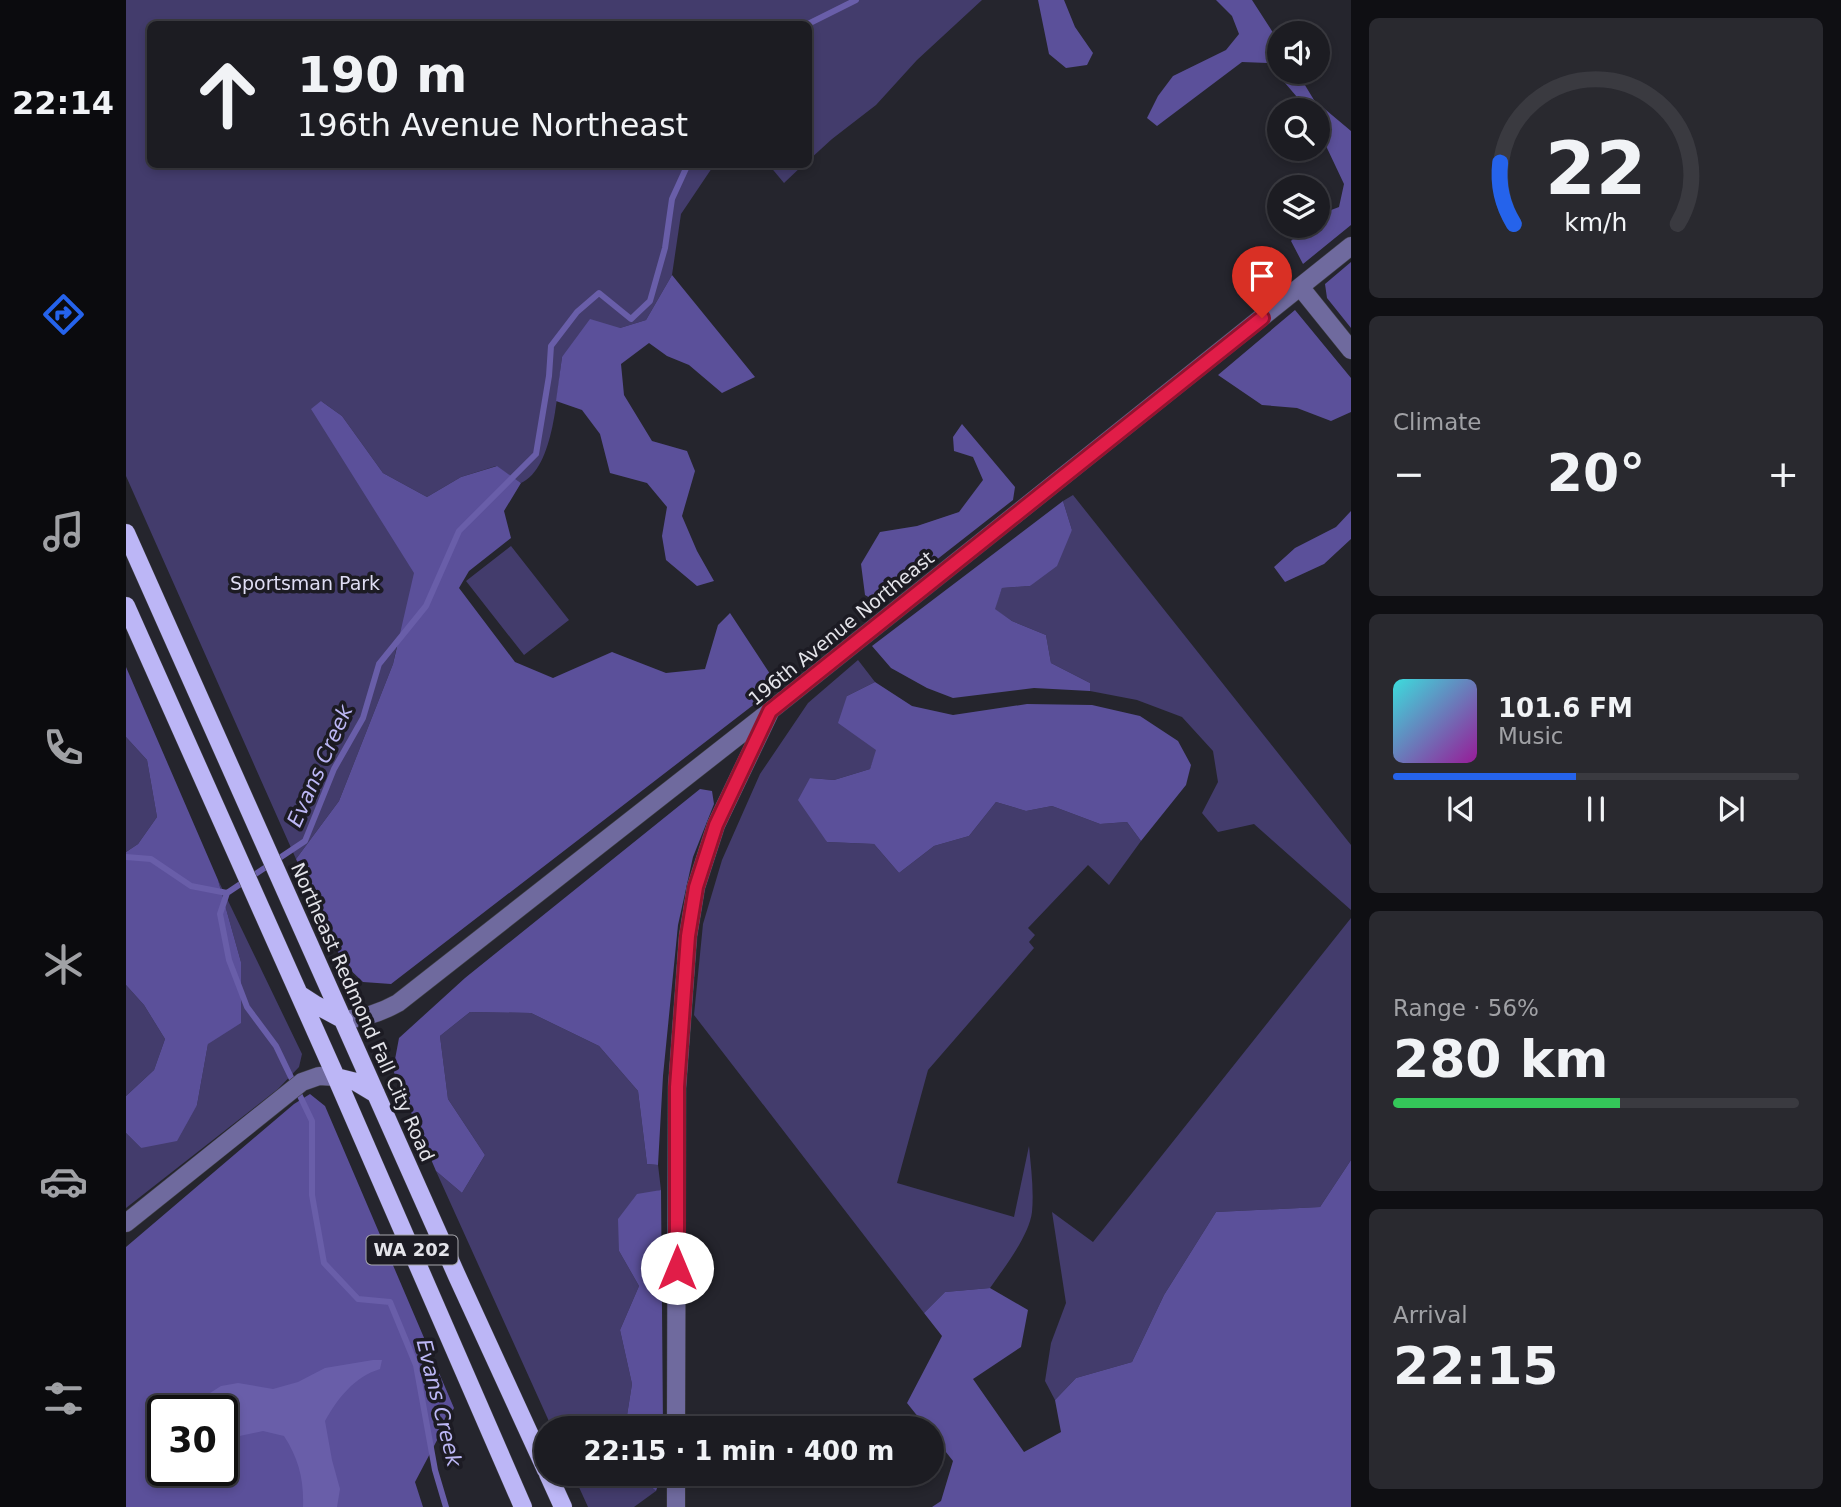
<!DOCTYPE html>
<html lang="en">
<head>
<meta charset="utf-8">
<style>
	body { margin:0; font-family:"DejaVu Sans",sans-serif; background:#29292f; color:#f1f3f6; height:100vh; display:flex; flex-direction:column; font-size:26px; white-space:nowrap }
	* { box-sizing:border-box; margin:0 }
	p { font-size:23px; color:#a0a1a5 }
	.icon { flex:none; width:38px; height:38px; fill:none; stroke:currentColor; stroke-width:2; stroke-linecap:round; stroke-linejoin:round }
	.map { position:relative; flex:1; overflow:hidden }
	.side { display:flex; flex-direction:column; gap:18px; padding:18px; background:#0f0f13; width:490px }
	.side>* { flex:none }
	.banner { position:absolute; left:21px; top:21px; width:665px; height:147px; border-radius:10px; box-shadow:0 4px 10px #0003,0 0 0 2px #3a3a40; background:#1c1c22; color:#f1f3f6; overflow:hidden }
	.fabs { position:absolute; left:1141px; top:21px; display:grid; gap:14px }
	.fabs a { display:grid; place-items:center; width:63px; height:63px; border-radius:50%; background:#1c1c22; box-shadow:0 4px 10px #0003,0 0 0 2px #3a3a40; font-size:35px }
	.speed { position:absolute; left:21px; top:1395px; display:flex; gap:14px; font-size:35px; font-weight:700; text-align:center }
	.speed>* { display:grid; place-content:center; width:91px; height:91px; border-radius:50%; background:#1c1c22; box-shadow:0 4px 10px #0003,0 0 0 2px #3a3a40; line-height:1 }
	.speed .limit { border:4px solid #111; border-radius:10px; background:#fff; color:#111 }
	.pin { position:absolute; display:grid; place-items:center; width:60px; height:60px; color:#fff; margin:-72px -30px; border-radius:50% 50% 50% 0; rotate:-45deg; box-shadow:0 0 7px #0007 }
	.pin .icon { rotate:45deg }
	.me { position:absolute; width:77px; margin:-38px; rotate:0deg; stroke-linejoin:round; filter:drop-shadow(0 0 5px #0008) }
	.turn { display:flex; align-items:center; gap:24px; height:147px; padding:0 35px; font-size:32px }
	.turn .icon { width:91px; height:91px; stroke-width:2.5 }
	.turn b { display:block; font-size:49px; line-height:60px }
	.big { font-size:52px; font-weight:600; line-height:1.1 }
	.side .tile { flex:1; display:flex; flex-direction:column; justify-content:center; gap:10px; min-width:0; padding:0 24px; border-radius:10px; background:#29292f }
	.side .dial { align-items:center; gap:0 }
	.dial svg { height:182px; overflow:visible; fill:none; stroke:#3a3a40; stroke-width:7; stroke-linecap:round; text-anchor:middle }
	.dial text { fill:#f1f3f6; stroke:none }
	.song { display:flex; align-items:center; gap:21px }
	.cover { width:84px; height:84px; border-radius:10px; background:linear-gradient(135deg,hsl(180 70% 55%),hsl(300 70% 35%)) }
	.played { height:7px; border-radius:4px; background:linear-gradient(90deg,#2563eb 45%,#3a3a40 45%) }
	.keys { display:flex; justify-content:space-around; direction:ltr }
	.heat { display:flex; justify-content:space-between; align-items:center; font-size:38px; direction:ltr }
	.charge { height:10px; border-radius:5px; background:linear-gradient(90deg,#34c759 56%,#3a3a40 0) }
	.trip { position:absolute; left:408px; top:1416px; width:410px; height:70px; border-radius:35px; background:#1c1c22; box-shadow:0 4px 10px #0003,0 0 0 2px #3a3a40; font-weight:600; line-height:70px; text-align:center }
	main { display:flex; flex:1; min-height:0 }
	.tabs { display:flex; flex-direction:column; width:126px; justify-content:space-around; align-items:center; background:#0b0b0e; color:#a0a1a5 }
	.tabs .icon { width:49px; height:49px }
	.tabs .selected { color:#2563eb }
	.tabs b { font-size:32px; color:#f1f3f6 }
	.map>svg:first-child { display:block }
</style>
</head>
<body>
<main>
<nav class="tabs">
<b>22:14</b>
<svg class="icon selected" aria-label="directions" viewBox="0 0 24 24"><path d="M12 3l9 9-9 9-9-9zM9 14v-3h6M13 9l2 2-2 2"/></svg>
<svg class="icon" aria-label="music" viewBox="0 0 24 24"><path d="M9 18V5l10-2v13"/><circle cx="6" cy="18" r="3"/><circle cx="16" cy="16" r="3"/></svg>
<svg class="icon" aria-label="phone" viewBox="0 0 24 24"><path d="M5 4h4l2 5-3 2q2 4 5 5l2-3 5 2v4C11 20 4 13 5 4z"/></svg>
<svg class="icon" aria-label="climate" viewBox="0 0 24 24"><path d="M12 3v18M4 7l16 10M4 17L20 7"/></svg>
<svg class="icon" aria-label="car" viewBox="0 0 24 24"><path d="M5 17H2v-5l4-1 3-4h7l3 4 3 1v5h-3M9 17h6M6 11h13"/><circle cx="7" cy="17" r="2"/><circle cx="17" cy="17" r="2"/></svg>
<svg class="icon" aria-label="filters" viewBox="0 0 24 24"><path d="M4 7h16M4 17h16"/><circle cx="9" cy="7" r="2"/><circle cx="15" cy="17" r="2"/></svg>
</nav>
<div class="map">
<svg width="1225" height="1507" viewBox="0 0 1225 1507">
	<rect width="100%" height="100%" fill="#25252d"/>
	<!-- green -->
	<path fill="#433c6c" d="M 0,0 L 856,0 L 791,60 L 750,105 L 706,139 L 683,160 L 682,24 L 24,24 L 24,164 L 588,165 L 555,214 L 546,275 L 520,320 L 494,328 L 436,357 C 431,391 429,468 395,483 L 370,466 L 335,477 L 301,497 L 257,473 L 216,416 L 195,401 L 308,570 L 273,636 L 267,664 L 213,801 L 170,859 L 0,476 Z
		M 643,165 L 677,165 L 658,183 Z
		M 947,495 L 1225,845 L 1225,910 L 1128,824 L 1092,832 L 1076,813 L 1092,782 L 1087,751 L 1056,717 L 1011,700 L 964,691 L 964,683 L 925,663 L 920,635 L 886,621 L 868,609 L 876,588 L 904,586 L 946,530 L 937,501 Z
		M 385,546 L 443,620 L 398,655 L 340,581 Z
		M 732,660 L 749,682 L 721,696 L 751,750 L 744,769 L 708,780 L 684,778 L 701,842 L 748,844 L 773,873 L 808,846 L 843,836 L 870,802 L 900,811 L 926,806 L 974,824 L 1001,822 L 1015,841 L 983,885 L 962,865 L 902,928 L 909,935 L 903,942 L 908,948 L 802,1070 L 771,1183 L 888,1217 L 903,1146 C 905,1168 908,1190 906,1212 C 903,1236 878,1268 864,1288 L 819,1292 L 798,1313 L 568,1015 L 577,924 L 596,860 L 634,774 L 682,703 Z
		M 0,737 L 21,760 L 31,817 L 12,844 L 0,852 Z
		M 92,880 L 176,1054 L 173,1067 L 152,1089 L 0,1208 L 0,1133 L 15,1148 L 71,1105 L 82,1044 L 115,962 Z
		M 1225,918 L 1225,1160 L 1194,1207 L 1090,1212 L 1038,1295 L 1006,1362 L 950,1378 L 929,1400 L 919,1381 L 925,1343 L 940,1303 L 926,1212 L 967,1242 Z
		M 0,985 L 18,1005 L 39,1039 L 28,1070 L 0,1096 Z
		M 344,1012 L 405,1013 L 473,1046 L 512,1091 L 521,1164 L 532,1165 L 535,1190 L 508,1198 L 493,1251 L 513,1286 L 494,1330 L 506,1384 L 499,1428 L 426,1428 L 310,1171 L 336,1193 L 359,1155 L 322,1099 L 314,1036 Z
		M 447,1474 L 510,1474 L 530,1491 L 508,1507 L 462,1507 Z"/>
	<!-- forest -->
	<path fill="#5b509a" fill-rule="evenodd" d="M 912,0 L 938,0 L 949,27 L 967,53 L 961,65 L 940,68 L 923,54 Z
		M 1090,0 L 1126,0 L 1153,42 L 1153,72 L 1171,72 L 1188,100 L 1225,131 L 1225,225 L 1177,264 L 1165,241 L 1179,226 L 1192,226 L 1192,215 L 1213,207 L 1218,184 L 1192,129 L 1192,110 L 1182,110 L 1142,63 L 1116,62 L 1031,126 L 1021,118 L 1032,96 L 1047,76 L 1100,50 L 1113,34 L 1106,16 Z
		M 1225,262 L 1225,328 L 1201,298 L 1199,284 Z
		M 546,275 L 629,377 L 596,393 L 563,365 L 541,356 L 523,343 L 495,364 L 498,395 L 526,441 L 561,451 L 569,471 L 556,516 L 571,551 L 588,581 L 571,586 L 540,560 L 536,536 L 541,507 L 521,483 L 484,473 L 474,434 L 456,410 L 430,401 L 436,357 L 464,319 L 494,328 L 520,320 Z
		M 1169,310 L 1225,378 L 1225,412 L 1205,421 L 1171,408 L 1136,405 L 1092,375 Z
		M 195,401 L 216,416 L 257,473 L 301,497 L 335,477 L 371,466 L 395,483 L 378,511 L 385,538 L 343,571 L 333,588 L 389,662 L 427,678 L 486,652 L 540,673 L 579,669 L 592,625 L 604,613 L 652,686 L 265,984 L 237,982 L 217,963 L 170,859 L 213,801 L 267,664 L 288,573 L 185,409 Z
		M 836,424 L 889,487 L 887,500 L 754,604 L 739,595 L 735,564 L 754,532 L 791,526 L 833,512 L 857,480 L 847,457 L 828,451 L 827,437 Z
		M 937,501 L 946,530 L 931,566 L 904,586 L 876,588 L 869,609 L 886,621 L 920,635 L 925,663 L 964,683 L 964,691 L 908,688 L 827,698 L 801,688 L 765,668 L 746,646 Z
		M 1225,511 L 1225,539 L 1198,564 L 1159,582 L 1148,567 L 1169,548 L 1210,527 Z
		M 0,667 L 92,880 L 115,962 L 115,1023 L 82,1044 L 71,1105 L 51,1141 L 15,1148 L 0,1133 L 0,1096 L 28,1070 L 39,1039 L 18,1005 L 0,985 L 0,852 L 12,844 L 31,817 L 21,760 L 0,737 Z
		M 749,682 L 786,706 L 827,715 L 901,704 L 966,705 L 1014,716 L 1052,741 L 1065,765 L 1060,785 L 1015,841 L 1001,822 L 974,824 L 926,806 L 900,811 L 870,802 L 843,836 L 808,846 L 773,873 L 748,844 L 701,842 L 672,800 L 684,778 L 708,780 L 744,769 L 750,750 L 712,723 L 721,696 Z
		M 574,789 L 586,791 L 588,804 L 567,857 L 552,925 L 537,1076 L 532,1165 L 521,1164 L 512,1091 L 473,1046 L 405,1013 L 344,1012 L 314,1036 L 322,1099 L 359,1155 L 336,1193 L 310,1171 L 267,1070 L 273,1038 L 339,978 Z
		M 184,1094 L 199,1106 L 328,1408 L 289,1482 L 297,1507 L 0,1507 L 0,1247 L 168,1104 ZM 37,1410 L 96,1410 L 96,1470 L 37,1470 Z
		M 1225,1160 L 1225,1507 L 806,1507 L 815,1501 L 827,1461 L 805,1433 L 805,1428 L 801,1428 L 781,1403 L 816,1336 L 798,1313 L 819,1292 L 864,1288 L 902,1310 L 895,1347 L 847,1379 L 898,1452 L 935,1432 L 929,1400 L 950,1378 L 1006,1362 L 1038,1295 L 1090,1212 L 1194,1207 Z
		M 535,1190 L 537,1428 L 499,1428 L 506,1384 L 494,1330 L 513,1286 L 493,1251 L 492,1219 L 511,1194 Z
		M 510,1474 L 536,1474 L 530,1491 Z"/>
	<!-- water -->
	<path fill="#695ea9" d="M 247,1360 L 256,1360 L 254,1369 C 228,1377 212,1398 199,1421 L 206,1460 L 214,1489 L 211,1507 L 177,1507 C 178,1480 173,1459 158,1436 L 137,1431 L 104,1438 L 96,1435 L 96,1410 L 69,1410 L 73,1400 L 95,1386 L 112,1383 L 147,1389 L 172,1382 L 199,1368 Z"/>
	<g fill="none" stroke-linecap="round" stroke-linejoin="round">
		<!-- stream -->
		<path stroke="#695ea9" stroke-width="6" d="M 682,24 L 730,0
			M 0,857 L 25,859 L 65,886 L 101,893
			M 320,1507 L 309,1470 L 290,1365 L 264,1302 L 232,1299 L 198,1263 L 186,1195 L 186,1121 L 150,1046 L 121,1007 L 103,960 L 94,914 L 101,893 L 179,841 L 208,769 L 237,718 L 253,664 L 300,606 L 333,531 L 410,454 L 423,376 L 425,346 L 451,312 L 473,293 L 505,319 L 524,301 L 539,248 L 546,199 L 562,164"/>
		<!-- minor casing -->
		<g stroke="#404047" stroke-width="19">
			<path id="minor" d="M 1175,288 L 1225,350
				M 218,1020 C 239,1018 254,1013 272,1003 L 644,711 L 1225,246
				M 0,1223 L 176,1082 L 193,1076 L 210,1077
				M 550,1428 L 551,1088 L 562,936 L 570,887 L 590,825 L 643,714
				M 550,1507 L 550,1474"/>
		</g>
		<!-- major casing -->
		<g stroke="#404047" stroke-width="19">
			<path id="major" d="M 0,533 L 331,1276 L 420,1470
				M 0,606 L 210,1077 L 397,1507
				M 173,994 L 190,1005 L 218,1020
				M 210,1077 L 230,1082 L 250,1094
				M 422,1474 L 437,1507"/>
		</g>
		<!-- minor -->
		<use href="#minor" stroke="#6f6a9e" stroke-width="18"/>
		<!-- major -->
		<use href="#major" stroke="#bcb6f6" stroke-width="18"/>
	</g>
	<g fill="none" stroke-linecap="round" stroke-linejoin="round">
		<!-- route casing -->
		<g stroke="#92132f" stroke-width="18">
			<path id="route" d="M 551,1268 L 551,1087 L 562,936 L 570,887 L 590,825 L 644,711 L 1136,318"/>
		</g>
		<!-- route -->
		<use href="#route" stroke="#e11d48" stroke-width="12"/>
	</g>
	<g text-anchor="middle" stroke-width="7" stroke-linejoin="round" paint-order="stroke">
		<!-- shield labels -->
		<rect fill="#1c1b23" stroke="#a8a8ae" stroke-width="2" x="240.5" y="1235.5" width="91" height="29" rx="5"/>
		<g font-size="18" font-weight="bold" fill="#e4e4ea">
			<text x="286" y="1256">WA 202</text>
		</g>
		<!-- park labels -->
		<g font-size="19" fill="#dfddf3" stroke="#1c1b23">
			<text x="179" y="590">Sportsman Park</text>
		</g>
		<!-- street labels -->
		<g font-size="19" fill="#e4e4ea" stroke="#1c1b23">
			<text transform="translate(715 628) rotate(-39)" y="7">196th Avenue Northeast</text>
			<text transform="translate(237 1012) rotate(66)" y="7">Northeast Redmond Fall City Road</text>
		</g>
		<!-- water labels -->
		<g font-size="21" font-style="italic" fill="#bcb7f5" stroke="#1c1b23">
			<text transform="translate(194 766) rotate(-66)" y="7">Evans Creek</text>
			<text transform="translate(313 1403) rotate(76)" y="7">Evans Creek</text>
		</g>
	</g>
</svg>
<div class="fabs">
<a><svg class="icon" aria-label="sound" viewBox="0 0 24 24"><path d="M4 9h4l5-4v14l-5-4H4zM17 9q2 3 0 6"/></svg></a>
<a><svg class="icon" aria-label="search" viewBox="0 0 24 24"><circle cx="10" cy="10" r="6"/><path d="M15 15l6 6"/></svg></a>
<a><svg class="icon" aria-label="layers" viewBox="0 0 24 24"><path d="M12 4l9 5-9 5-9-5zM3 14l9 5 9-5"/></svg></a>
</div>
<div class="speed"><div class="limit">30</div></div>
<div class="pin" style="left:1136px;top:318px;background:#d93025"><svg class="icon" aria-label="arrive" viewBox="0 0 24 24"><path d="M6 21V4h12l-3 4 3 4H6"/></svg></div>
<svg class="me" style="left:551px;top:1268px" viewBox="-20 -20 40 40"><circle r="19" fill="#fff"/><path d="M0-13L10 11 0 6-10 11z" fill="#e11d48"/></svg>
<div class="trip">22:15 · 1 min · 400 m</div>
<div class="banner">
<div class="turn"><svg class="icon" aria-label="ahead" viewBox="0 0 24 24"><path d="M12 20V5M6 11l6-6 6 6"/></svg><div><b>190 m</b>196th Avenue Northeast</div></div>
</div>
</div>
<section class="side">
<div class="tile dial"><svg viewBox="0 0 100 80">
<path d="M14 69A42 42 0 1 1 86 69"/>
<path d="M14 69A42 42 0 0 1 8 42" stroke="#2563eb"/>
<text x="50" y="56" font-size="32" font-weight="700">22</text>
<text x="50" y="72" font-size="11">km/h</text>
</svg></div>
<div class="tile"><p>Climate</p>
<div class="heat"><a>−</a><b class="big">20°</b><a>+</a></div>
</div>
<div class="tile">
<div class="song"><i class="cover"></i><div><b>101.6 FM</b><p>Music</p></div></div>
<div class="played"></div>
<div class="keys"><svg class="icon" aria-label="previous" viewBox="0 0 24 24"><path d="M18 5L8 12l10 7zM5 5v14"/></svg><svg class="icon" aria-label="pause" viewBox="0 0 24 24"><path d="M8 5v14M16 5v14"/></svg><svg class="icon" aria-label="next" viewBox="0 0 24 24"><path d="M6 5l10 7-10 7zM19 5v14"/></svg></div>
</div>
<div class="tile"><p>Range · 56%</p><b class="big">280 km</b><div class="charge"></div></div>
<div class="tile"><p>Arrival</p><b class="big">22:15</b></div>
</section>
</main>
</body>
</html>
